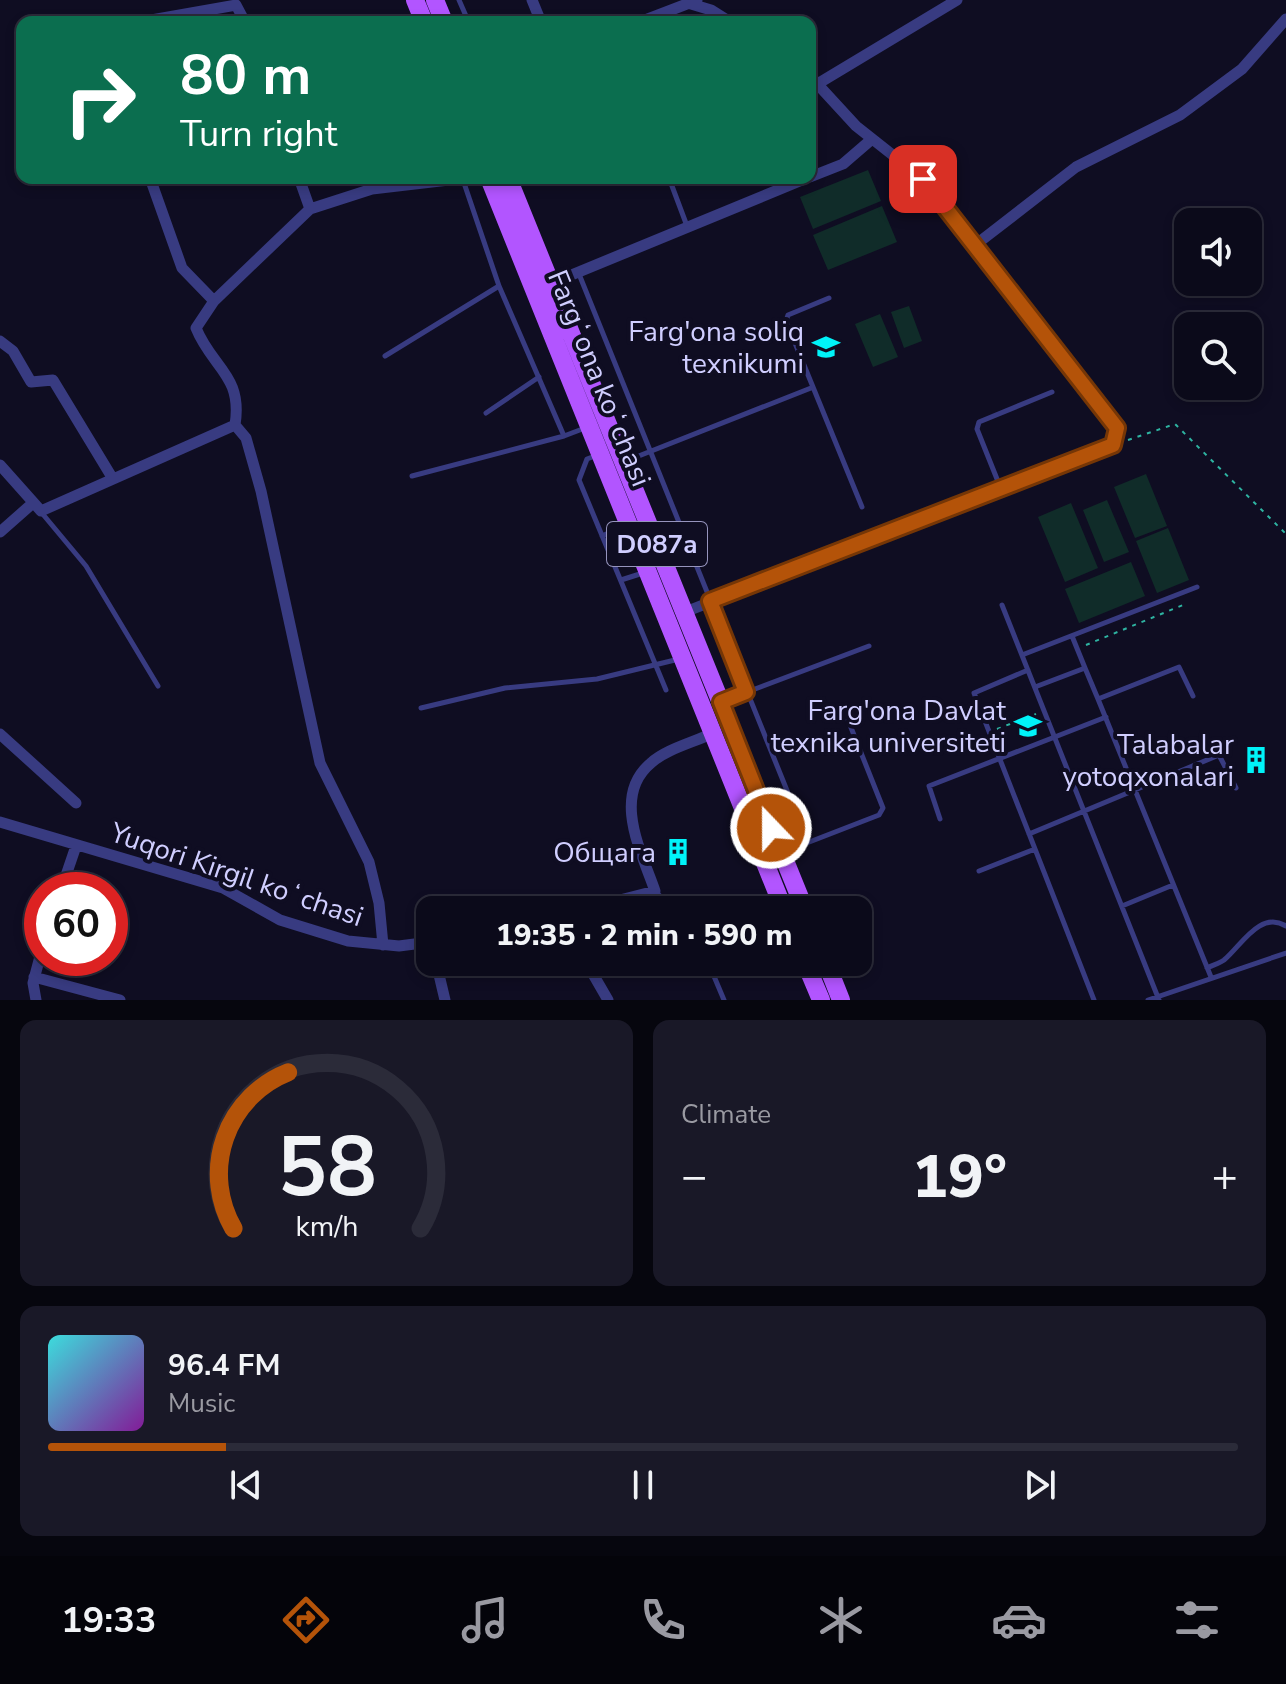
<!DOCTYPE html>
<html lang="en">
<head>
<meta charset="utf-8">
<style>
	body { margin:0; font-family:"Nunito Sans",sans-serif; background:#191827; color:#f1f3f6; height:100vh; display:flex; flex-direction:column; font-size:30px; white-space:nowrap }
	* { box-sizing:border-box; margin:0 }
	p { font-size:26px; color:#9a9aa2 }
	.icon { flex:none; width:44px; height:44px; fill:none; stroke:currentColor; stroke-width:2; stroke-linecap:round; stroke-linejoin:round }
	.map { position:relative; height:1000px; overflow:hidden }
	.drawer { display:flex; flex-direction:column; gap:20px; padding:20px; background:#06060e; flex:1 }
	.drawer>* { flex:none }
	.guide { position:absolute; left:16px; top:16px; width:800px; height:168px; border-radius:16px; box-shadow:0 4px 12px #0003,0 0 0 2px #2b2b39; background:#0b6e4f; color:#fff; overflow:hidden }
	.buttons { position:absolute; left:1174px; top:208px; display:grid; gap:16px }
	.buttons a { display:grid; place-items:center; width:88px; height:88px; border-radius:16px; background:#0b0a1a; box-shadow:0 4px 12px #0003,0 0 0 2px #2b2b39; font-size:40px }
	.speed { position:absolute; left:24px; top:872px; display:flex; gap:16px; font-size:40px; font-weight:700; text-align:center }
	.speed>* { display:grid; place-content:center; width:104px; height:104px; border-radius:50%; background:#0b0a1a; box-shadow:0 4px 12px #0003,0 0 0 2px #2b2b39; line-height:1 }
	.speed .limit { border:12px solid #d22; background:#fff; color:#111 }
	.pin { position:absolute; display:grid; place-items:center; width:68px; height:68px; color:#fff; margin:-34px; border-radius:16px; box-shadow:0 4px 12px #0006 }
	.me { position:absolute; width:88px; margin:-44px; rotate:338deg; stroke-linejoin:round; filter:drop-shadow(0 0 6px #0008) }
	.turn { display:flex; align-items:center; gap:28px; height:168px; padding:0 32px; font-size:36px }
	.turn .icon { width:104px; height:104px; stroke-width:2.5 }
	.turn b { display:block; font-size:56px; line-height:68px }
	.big { font-size:60px; font-weight:800; line-height:1.1 }
	.drawer .card { flex:1; display:flex; flex-direction:column; justify-content:center; gap:12px; min-width:0; padding:0 28px; border-radius:16px; background:#191827 }
	.drawer .dial { align-items:center; gap:0 }
	.dial svg { height:208px; overflow:visible; fill:none; stroke:#2b2b39; stroke-width:7; stroke-linecap:round; text-anchor:middle }
	.dial text { fill:#f1f3f6; stroke:none }
	.song { display:flex; align-items:center; gap:24px }
	.cover { width:96px; height:96px; border-radius:12px; background:linear-gradient(135deg,hsl(180 70% 55%),hsl(290 70% 35%)) }
	.played { height:8px; border-radius:4px; background:linear-gradient(90deg,#b45309 15%,#2b2b39 15%) }
	.keys { display:flex; justify-content:space-around; direction:ltr }
	.heat { display:flex; justify-content:space-between; align-items:center; font-size:44px; direction:ltr }
	.drawer .tiles { flex:1; display:grid; gap:20px; grid-template-columns:1fr 1fr }
	.card:last-child { grid-column:span 2 }
	.trip { position:absolute; left:416px; top:896px; width:456px; height:80px; border-radius:16px; background:#0b0a1a; box-shadow:0 4px 12px #0003,0 0 0 2px #2b2b39; font-weight:800; line-height:80px; text-align:center }
	.tab-bar { display:flex; height:128px; justify-content:space-around; align-items:center; background:#04040a; color:#9a9aa2 }
	.tab-bar .icon { width:56px; height:56px }
	.tab-bar .active { color:#b45309 }
	.tab-bar b { font-size:36px; color:#f1f3f6 }
	.map>svg:first-child { display:block }
</style>
</head>
<body>
<div class="map">
<svg width="1286" height="1000" viewBox="0 0 1286 1000">
	<rect width="100%" height="100%" fill="#0f0d22"/>
	<!-- green -->
	<path fill="#102c29" d="M 868,170 L 881,201 L 813,229 L 800,197 Z
		M 882,206 L 897,242 L 828,270 L 813,235 Z
		M 909,306 L 922,341 L 904,348 L 891,312 Z
		M 880,314 L 898,357 L 873,367 L 855,324 Z
		M 1146,474 L 1167,526 L 1135,538 L 1114,487 Z
		M 1107,500 L 1129,552 L 1104,562 L 1083,510 Z
		M 1071,503 L 1098,568 L 1065,582 L 1038,517 Z
		M 1168,528 L 1189,580 L 1157,593 L 1136,541 Z
		M 1131,562 L 1145,596 L 1079,623 L 1065,589 Z"/>
	<g fill="none" stroke-linecap="round" stroke-linejoin="round">
		<!-- path -->
		<path stroke="#2eb3a1" stroke-width="2" stroke-dasharray="4 6" stroke-linecap="butt" d="M 1128,440 L 1175,424 L 1286,534
			M 1086,645 L 1183,605
			M 997,729 L 1036,714
			M 791,800 L 804,835"/>
		<!-- service -->
		<path stroke="#383b81" stroke-width="5" d="M 459,0 L 466,16
			M 669,178 L 687,226
			M 579,274 L 788,793
			M 829,298 L 788,315 L 786,321 L 862,507
			M 385,356 L 499,286 L 463,180
			M 486,413 L 539,377
			M 564,436 L 585,428
			M 595,456 L 587,459 L 579,480 L 666,690
			M 626,461 L 811,388
			M 412,476 L 564,436 L 499,286
			M 1001,489 L 977,429 L 979,422 L 1052,392
			M 41,512 L 86,566 L 158,686
			M 602,536 L 624,526
			M 621,580 L 643,573
			M 1002,605 L 1159,1000
			M 1072,636 L 1085,668
			M 1022,655 L 1197,587
			M 1028,670 L 974,693 L 1094,1000
			M 1035,687 L 1085,668 L 1098,699 L 1179,667 L 1193,696
			M 1098,699 L 1211,977
			M 726,700 L 869,646
			M 421,708 L 505,688 L 597,679 L 679,659
			M 940,819 L 929,786 L 1106,717
			M 1029,834 L 1219,755 L 1236,788
			M 786,851 L 879,815 L 883,808 L 848,720
			M 979,871 L 1035,849
			M 655,891 L 674,910
			M 1122,906 L 1173,885
			M 743,910 L 776,898
			M 708,962 L 724,1000
			M 1207,968 C 1213,965 1220,963 1224,960 C 1241,946 1260,910 1286,926
			M 1148,1000 L 1286,953"/>
		<!-- minor -->
		<path stroke="#383b81" stroke-width="11" d="M 532,0 L 541,22
			M 691,4 L 711,10 L 730,22
			M 140,22 L 236,5 L 245,22
			M 640,22 L 697,0
			M 819,83 L 957,0
			M 810,177 L 843,164 L 872,139
			M 150,178 L 182,268 L 214,301 L 310,209 L 372,189 L 466,178
			M 299,178 L 310,209
			M 974,246 L 1076,167 L 1180,115 L 1242,69 L 1286,19
			M 552,283 L 807,178
			M 0,341 L 13,351 L 31,382 L 53,380 L 113,479
			M 235,425 L 246,438 L 261,491 L 320,763 L 369,862 L 379,903 L 383,945
			M 0,465 L 41,511 L 235,425 C 243,375 212,368 196,328 L 214,301
			M 0,532 L 33,503
			M 685,612 L 1113,445 L 1117,428 L 923,179 L 856,126 L 810,76
			M 0,734 L 76,803
			M 0,822 L 223,888 L 280,920 L 348,941 L 399,946 L 430,942
			M 61,890 L 76,846
			M 581,910 L 655,891 C 642,853 611,796 651,763 C 666,749 695,742 713,733
			M 436,962 L 445,1000
			M 586,962 L 608,1000
			M 34,977 L 120,1000
			M 36,1000 L 33,983 L 42,949"/>
		<!-- primary -->
		<path stroke="#b255ff" stroke-width="18" d="M 415,0 L 424,22
			M 435,0 L 444,22
			M 489,178 L 784,910
			M 508,178 L 805,910
			M 805,962 L 821,1000
			M 826,962 L 841,1000"/>
	</g>
	<g fill="none" stroke-linecap="round" stroke-linejoin="round">
		<!-- route casing -->
		<g stroke="#753606" stroke-width="20">
			<path id="route" d="M 771,828 L 721,702 L 746,692 L 710,601 L 1113,445 L 1117,428 L 923,179"/>
		</g>
		<!-- route -->
		<use href="#route" stroke="#b45309" stroke-width="14"/>
	</g>
	<!-- icons -->
	<defs>
		<g id="university-bare" transform="scale(2.16)"><path d="M0-5L7-2L0 1L-7-2ZM-4 1L0 2.5L4 1V4Q0 6-4 4Z" fill="#00f3f9" stroke="#0f0d22" stroke-width="2.5" paint-order="stroke"/></g>
		<g id="building-bare" transform="scale(2.16)"><path d="M-4-6H4V6H1V3H-1V6H-4ZM-2.5-4.3h1.7v1.8h-1.7ZM.8-4.3h1.7v1.8H.8ZM-2.5-1h1.7V.8h-1.7ZM.8-1h1.7V.8H.8Z" fill="#00f3f9" stroke="#0f0d22" stroke-width="2.5" paint-order="stroke"/></g>
	</defs>
	<g fill-rule="evenodd">
		<use href="#university-bare" x="826" y="347"/>
		<use href="#university-bare" x="1028" y="726"/>
		<use href="#building-bare" x="1256" y="760"/>
		<use href="#building-bare" x="678" y="852"/>
	</g>
	<g text-anchor="middle" stroke-width="8" stroke-linejoin="round" paint-order="stroke">
		<!-- shield labels -->
		<rect fill="#0f0d22" stroke="#9694bd" stroke-width="2" x="607" y="522" width="100" height="44" rx="6"/>
		<g font-size="26" font-weight="bold" fill="#d0ceff">
			<text x="657" y="553">D087a</text>
		</g>
		<!-- poi labels -->
		<g font-size="28" fill="#d0ceff" stroke="#0f0d22" text-anchor="end">
			<text x="804" y="341">Farg'ona soliq<tspan x="804" dy="32">texnikumi</tspan></text>
			<text x="1006" y="720">Farg'ona Davlat<tspan x="1006" dy="32">texnika universiteti</tspan></text>
			<text x="1234" y="754">Talabalar<tspan x="1234" dy="32">yotoqxonalari</tspan></text>
			<text x="656" y="862">Общага</text>
		</g>
		<!-- street labels -->
		<g font-size="28" fill="#d0ceff" stroke="#0f0d22">
			<text transform="translate(600 378) rotate(68)" y="10">Fargʻona koʻchasi</text>
			<text transform="translate(237 874) rotate(19)" y="10">Yuqori Kirgil koʻchasi</text>
		</g>
	</g>
</svg>
<div class="buttons">
<a><svg class="icon" aria-label="sound" viewBox="0 0 24 24"><path d="M4 9h4l5-4v14l-5-4H4zM17 9q2 3 0 6"/></svg></a>
<a><svg class="icon" aria-label="search" viewBox="0 0 24 24"><circle cx="10" cy="10" r="6"/><path d="M15 15l6 6"/></svg></a>
</div>
<div class="speed"><div class="limit">60</div></div>
<div class="pin" style="left:923px;top:179px;background:#d93025"><svg class="icon" aria-label="arrive" viewBox="0 0 24 24"><path d="M6 21V4h12l-3 4 3 4H6"/></svg></div>
<svg class="me" style="left:771px;top:828px" viewBox="-20 -20 40 40"><circle r="17" fill="#b45309" stroke="#fff" stroke-width="3"/><path d="M0-11L8 9 0 5-8 9z" fill="#fff"/></svg>
<div class="trip">19:35 · 2 min · 590 m</div>
<div class="guide">
<div class="turn"><svg class="icon" aria-label="right" viewBox="0 0 24 24"><path d="M7 20v-9h11M14 6l5 5-5 5"/></svg><div><b>80 m</b>Turn right</div></div>
</div>
</div>
<section class="drawer">
<div class="tiles">
<div class="card dial"><svg viewBox="0 0 100 80">
<path d="M14 69A42 42 0 1 1 86 69"/>
<path d="M14 69A42 42 0 0 1 35 9" stroke="#b45309"/>
<text x="50" y="56" font-size="32" font-weight="700">58</text>
<text x="50" y="72" font-size="11">km/h</text>
</svg></div>
<div class="card"><p>Climate</p>
<div class="heat"><a>−</a><b class="big">19°</b><a>+</a></div>
</div>
<div class="card">
<div class="song"><i class="cover"></i><div><b>96.4 FM</b><p>Music</p></div></div>
<div class="played"></div>
<div class="keys"><svg class="icon" aria-label="previous" viewBox="0 0 24 24"><path d="M18 5L8 12l10 7zM5 5v14"/></svg><svg class="icon" aria-label="pause" viewBox="0 0 24 24"><path d="M8 5v14M16 5v14"/></svg><svg class="icon" aria-label="next" viewBox="0 0 24 24"><path d="M6 5l10 7-10 7zM19 5v14"/></svg></div>
</div>
</div>
</section>
<nav class="tab-bar">
<b>19:33</b>
<svg class="icon active" aria-label="directions" viewBox="0 0 24 24"><path d="M12 3l9 9-9 9-9-9zM9 14v-3h6M13 9l2 2-2 2"/></svg>
<svg class="icon" aria-label="music" viewBox="0 0 24 24"><path d="M9 18V5l10-2v13"/><circle cx="6" cy="18" r="3"/><circle cx="16" cy="16" r="3"/></svg>
<svg class="icon" aria-label="phone" viewBox="0 0 24 24"><path d="M5 4h4l2 5-3 2q2 4 5 5l2-3 5 2v4C11 20 4 13 5 4z"/></svg>
<svg class="icon" aria-label="climate" viewBox="0 0 24 24"><path d="M12 3v18M4 7l16 10M4 17L20 7"/></svg>
<svg class="icon" aria-label="car" viewBox="0 0 24 24"><path d="M5 17H2v-5l4-1 3-4h7l3 4 3 1v5h-3M9 17h6M6 11h13"/><circle cx="7" cy="17" r="2"/><circle cx="17" cy="17" r="2"/></svg>
<svg class="icon" aria-label="filters" viewBox="0 0 24 24"><path d="M4 7h16M4 17h16"/><circle cx="9" cy="7" r="2"/><circle cx="15" cy="17" r="2"/></svg>
</nav>
</body>
</html>
